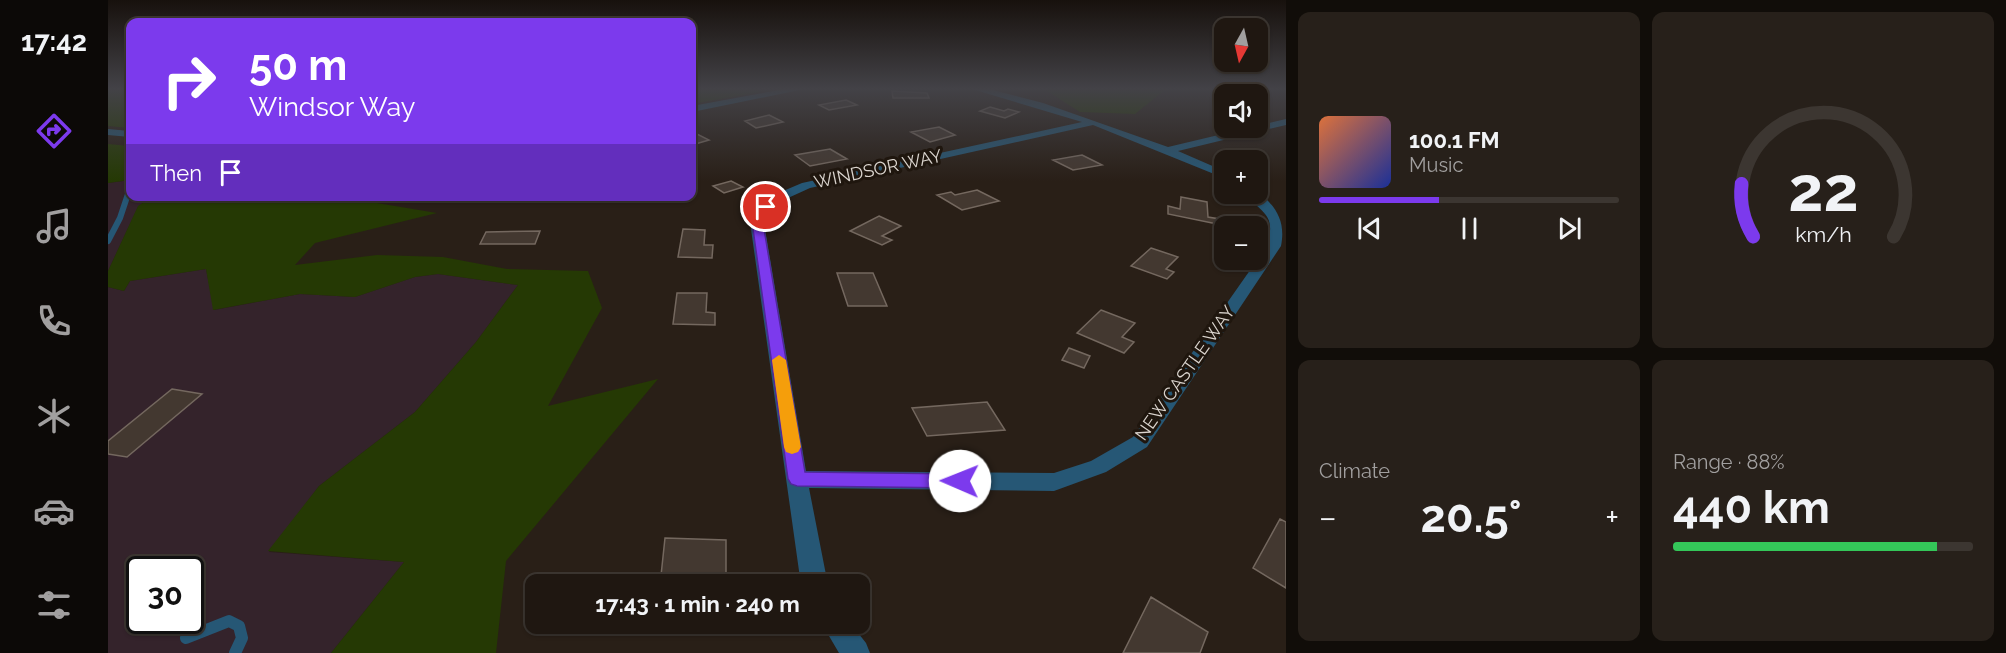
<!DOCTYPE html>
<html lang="en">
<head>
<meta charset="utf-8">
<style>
	body { margin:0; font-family:Raleway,sans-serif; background:#27201a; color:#f1f3f6; height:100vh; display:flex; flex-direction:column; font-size:22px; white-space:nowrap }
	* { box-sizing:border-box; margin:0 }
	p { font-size:20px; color:#a19f9f }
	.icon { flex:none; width:33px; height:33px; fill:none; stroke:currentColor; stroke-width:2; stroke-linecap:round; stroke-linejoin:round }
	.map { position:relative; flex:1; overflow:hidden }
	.drawer { display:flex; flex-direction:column; gap:12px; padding:12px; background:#110d09; width:720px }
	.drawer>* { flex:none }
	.hud { position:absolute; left:18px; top:18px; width:570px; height:183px; border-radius:12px; box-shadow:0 2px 4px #0004,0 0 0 2px #3c3631; background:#7c3aed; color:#fff; overflow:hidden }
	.needle { width:39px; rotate:188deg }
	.fabs { position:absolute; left:1106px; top:18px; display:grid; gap:12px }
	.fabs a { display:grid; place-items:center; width:54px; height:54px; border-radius:12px; background:#1f1711; box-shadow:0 2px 4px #0004,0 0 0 2px #3c3631; font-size:30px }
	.speed { position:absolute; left:18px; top:556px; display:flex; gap:12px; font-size:30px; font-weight:700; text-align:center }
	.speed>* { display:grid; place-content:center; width:78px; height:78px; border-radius:50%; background:#1f1711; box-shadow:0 2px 4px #0004,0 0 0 2px #3c3631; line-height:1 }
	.speed .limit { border:3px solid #111; border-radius:9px; background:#fff; color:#111 }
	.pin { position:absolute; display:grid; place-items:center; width:51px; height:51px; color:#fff; margin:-26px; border:3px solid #fff; border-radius:50%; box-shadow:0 2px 6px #0007 }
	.me { position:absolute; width:66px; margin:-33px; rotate:271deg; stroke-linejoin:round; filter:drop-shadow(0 0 4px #0008) }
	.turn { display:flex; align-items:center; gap:21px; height:126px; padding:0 24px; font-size:27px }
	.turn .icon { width:78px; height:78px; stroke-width:2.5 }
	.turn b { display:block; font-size:42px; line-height:51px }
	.then { display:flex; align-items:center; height:57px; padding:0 24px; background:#0003; gap:12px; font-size:22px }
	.big { font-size:45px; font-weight:700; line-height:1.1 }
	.drawer .card { flex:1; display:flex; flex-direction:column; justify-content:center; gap:9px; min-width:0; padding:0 21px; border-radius:12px; background:#27201a }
	.drawer .dial { align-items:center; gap:0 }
	.dial svg { height:156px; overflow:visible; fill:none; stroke:#3c3631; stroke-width:7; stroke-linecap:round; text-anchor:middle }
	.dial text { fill:#f1f3f6; stroke:none }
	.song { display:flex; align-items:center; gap:18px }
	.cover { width:72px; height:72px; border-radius:9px; background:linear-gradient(135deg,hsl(20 70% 55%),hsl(230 70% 35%)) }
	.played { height:6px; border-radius:3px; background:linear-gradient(90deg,#7c3aed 40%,#3c3631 40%) }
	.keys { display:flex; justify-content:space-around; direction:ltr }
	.heat { display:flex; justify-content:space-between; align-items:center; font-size:33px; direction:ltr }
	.charge { height:9px; border-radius:4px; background:linear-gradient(90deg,#34c759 88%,#3c3631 0) }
	.drawer .tiles { flex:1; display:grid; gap:12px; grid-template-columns:repeat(2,1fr) }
	.trip { position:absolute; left:417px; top:574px; width:345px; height:60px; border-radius:12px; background:#1f1711; box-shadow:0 2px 4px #0004,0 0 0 2px #3c3631; font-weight:700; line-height:60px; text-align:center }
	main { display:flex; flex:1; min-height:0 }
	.tab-bar { display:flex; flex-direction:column; width:108px; justify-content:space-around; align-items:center; background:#0c0907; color:#a19f9f }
	.tab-bar .icon { width:42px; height:42px }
	.tab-bar .current { color:#7c3aed }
	.tab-bar b { font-size:27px; color:#f1f3f6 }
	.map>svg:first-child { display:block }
</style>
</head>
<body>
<main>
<nav class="tab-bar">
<b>17:42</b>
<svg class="icon current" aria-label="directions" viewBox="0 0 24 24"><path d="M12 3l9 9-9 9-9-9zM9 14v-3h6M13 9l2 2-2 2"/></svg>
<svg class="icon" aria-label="music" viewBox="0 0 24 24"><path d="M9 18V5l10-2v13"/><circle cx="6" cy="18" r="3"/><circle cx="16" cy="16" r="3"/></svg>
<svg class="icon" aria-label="phone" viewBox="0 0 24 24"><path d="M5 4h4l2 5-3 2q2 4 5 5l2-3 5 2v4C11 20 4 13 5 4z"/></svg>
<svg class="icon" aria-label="climate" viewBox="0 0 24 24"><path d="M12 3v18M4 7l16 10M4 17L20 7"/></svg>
<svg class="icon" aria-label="car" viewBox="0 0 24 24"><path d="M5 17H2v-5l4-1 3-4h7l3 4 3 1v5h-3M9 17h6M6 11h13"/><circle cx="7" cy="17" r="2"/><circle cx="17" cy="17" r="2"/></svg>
<svg class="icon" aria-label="filters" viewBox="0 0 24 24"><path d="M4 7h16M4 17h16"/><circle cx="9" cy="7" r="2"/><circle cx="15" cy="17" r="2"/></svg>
</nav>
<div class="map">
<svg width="1178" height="653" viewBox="0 0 1178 653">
	<rect width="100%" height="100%" fill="#291f17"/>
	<!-- medical -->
	<path fill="#34232b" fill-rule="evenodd" d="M 22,180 L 22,196 L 43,197 L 30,207 L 0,271 L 0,183 Z
		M 98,269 L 106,310 L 192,294 L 247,297 L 307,277 L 330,274 L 410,285 L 368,342 L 307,412 L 211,486 L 161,552 L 296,562 L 223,653 L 0,653 L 0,287 L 16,291 L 22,281 ZM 32,570 L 82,570 L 82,621 L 32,621 Z"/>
	<!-- green -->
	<path fill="#253904" d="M 0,89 L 22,89 L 22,128 L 0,126 Z
		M 584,89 L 649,89 L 652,92 L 584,104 Z
		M 936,89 L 1058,89 L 1027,114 L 972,112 Z
		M 0,144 L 22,146 L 22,180 L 0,183 Z
		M 43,197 L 267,197 L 269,203 L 329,213 L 207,243 L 187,265 L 269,255 L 335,257 L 399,269 L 480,271 L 494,308 L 440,406 L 550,379 L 398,561 L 388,653 L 223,653 L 296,562 L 160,551 L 211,486 L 307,412 L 368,342 L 410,285 L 330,274 L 307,277 L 247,297 L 192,294 L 105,310 L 98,269 L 22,281 L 16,291 L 0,287 L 0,271 L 30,206 Z"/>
	<!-- building -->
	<path fill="#433830" stroke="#74685f" stroke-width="1.5" d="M 784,91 L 819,93 L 821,98 L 785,98 Z
		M 738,100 L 749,105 L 721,110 L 711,105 Z
		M 882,107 L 896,111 L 900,109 L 911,112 L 897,118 L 872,111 Z
		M 661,115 L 675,122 L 648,128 L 637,121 Z
		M 831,127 L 847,135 L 822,142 L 803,132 Z
		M 584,132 L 585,132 L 601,140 L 584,145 Z
		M 722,149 L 739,159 L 702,166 L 687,155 Z
		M 974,155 L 994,165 L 965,170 L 945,160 Z
		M 623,181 L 635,187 L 616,193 L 605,186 Z
		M 869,190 L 891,201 L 854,210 L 829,195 L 843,192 L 847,195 Z
		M 1073,197 L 1099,202 L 1100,217 L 1118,220 L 1119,226 L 1060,214 L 1060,206 L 1072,209 Z
		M 771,216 L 793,226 L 774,236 L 784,240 L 774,245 L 742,231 Z
		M 575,229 L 597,230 L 596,245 L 605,245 L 604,258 L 570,257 Z
		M 432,231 L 427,244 L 372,244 L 378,232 Z
		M 1043,248 L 1070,257 L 1058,269 L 1066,272 L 1059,279 L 1023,266 Z
		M 729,273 L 765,273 L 779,306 L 740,306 Z
		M 569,293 L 599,293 L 598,312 L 607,313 L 607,325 L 565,324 Z
		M 993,310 L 1027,323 L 1014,337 L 1026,342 L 1016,353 L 969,333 Z
		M 961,348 L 982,356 L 976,368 L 954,360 Z
		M 64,389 L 94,394 L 19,457 L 0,454 L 0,441 Z
		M 879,402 L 897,430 L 819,436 L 804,408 Z
		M 1172,519 L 1178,522 L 1178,588 L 1145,568 Z
		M 557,538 L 618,540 L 618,585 L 552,585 Z
		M 1043,597 L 1100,632 L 1092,653 L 1015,653 Z"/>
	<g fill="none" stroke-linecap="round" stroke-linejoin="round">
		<!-- lane-far1 -->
		<path stroke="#265775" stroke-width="6" d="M 0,241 L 12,218 L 22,188"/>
		<!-- lane -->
		<path stroke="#265775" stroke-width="12" d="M 78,638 L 121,621 L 131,626 L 134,638 L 127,653"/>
		<!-- street -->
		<path fill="#265775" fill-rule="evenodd" d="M 676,89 L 696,89 L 584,112 L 584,106 Z
			M 864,89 L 881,89 L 935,103 L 1060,147 L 1178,119 L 1178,125 L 1070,151 L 1116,171 L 1116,178 L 985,125 L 702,188 L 669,203 L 657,215 L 657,229 L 698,471 L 946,473 L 983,461 L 1025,437 L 1159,246 C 1169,212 1153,215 1139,194 L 1149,194 L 1149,191 C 1168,206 1178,221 1173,246 L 1039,447 L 998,472 L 946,491 L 701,488 L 720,585 L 694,585 L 692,578 L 643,229 L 645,214 L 661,197 L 694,183 L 974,122 Z
			M 0,129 L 22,131 L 22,137 L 0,135 Z
			M 714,624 L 743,624 L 758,643 L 762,653 L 731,653 Z"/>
	</g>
	<!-- sky -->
	<linearGradient id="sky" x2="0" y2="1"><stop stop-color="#17110d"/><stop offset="0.49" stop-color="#434247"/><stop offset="1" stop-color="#434247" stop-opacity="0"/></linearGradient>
	<rect width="1178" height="181" fill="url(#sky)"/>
	<!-- route -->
	<path fill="#7c3aed" stroke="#51269a" stroke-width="1.5" d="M 658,204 L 663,207 L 656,215 L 656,229 L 697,472 L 852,474 L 859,476 L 861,481 L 859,486 L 852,488 L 689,486 L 683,484 L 680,479 L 645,229 L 646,214 Z"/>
	<!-- slow -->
	<path fill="#f59e0b" d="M 671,355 L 678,360 L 693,447 L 690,452 L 684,454 L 678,452 L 676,447 L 664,360 Z"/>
	<g text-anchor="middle" stroke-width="6" stroke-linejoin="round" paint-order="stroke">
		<!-- street labels -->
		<g font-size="18" fill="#dad4ce" stroke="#1f160e">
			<text transform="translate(770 169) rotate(-12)" y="6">WINDSOR WAY</text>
			<text transform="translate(1077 373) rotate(-55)" y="6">NEW CASTLE WAY</text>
		</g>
	</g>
</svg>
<div class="fabs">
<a><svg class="needle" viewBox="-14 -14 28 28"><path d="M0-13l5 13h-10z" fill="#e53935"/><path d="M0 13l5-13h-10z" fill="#a19f9f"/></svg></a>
<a><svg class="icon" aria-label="sound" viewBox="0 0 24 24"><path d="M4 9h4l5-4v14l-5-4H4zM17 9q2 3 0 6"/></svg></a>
<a>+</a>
<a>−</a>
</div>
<div class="speed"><div class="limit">30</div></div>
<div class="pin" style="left:658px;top:207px;background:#d93025"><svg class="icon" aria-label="arrive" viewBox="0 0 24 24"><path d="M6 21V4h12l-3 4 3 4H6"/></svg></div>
<svg class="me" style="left:852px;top:481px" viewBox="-20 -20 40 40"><circle r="19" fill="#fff"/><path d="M0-13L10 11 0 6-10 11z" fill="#7c3aed"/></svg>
<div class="trip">17:43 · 1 min · 240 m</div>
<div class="hud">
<div class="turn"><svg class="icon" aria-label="right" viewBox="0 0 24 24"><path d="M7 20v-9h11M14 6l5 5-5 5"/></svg><div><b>50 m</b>Windsor Way</div></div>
<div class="then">Then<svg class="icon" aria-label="arrive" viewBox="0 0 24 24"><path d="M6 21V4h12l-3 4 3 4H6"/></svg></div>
</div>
</div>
<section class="drawer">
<div class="tiles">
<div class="card">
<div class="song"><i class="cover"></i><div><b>100.1 FM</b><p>Music</p></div></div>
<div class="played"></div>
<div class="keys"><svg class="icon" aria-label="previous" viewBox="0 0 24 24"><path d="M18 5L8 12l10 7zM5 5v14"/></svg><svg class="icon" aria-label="pause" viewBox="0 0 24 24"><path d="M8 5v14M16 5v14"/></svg><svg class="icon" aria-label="next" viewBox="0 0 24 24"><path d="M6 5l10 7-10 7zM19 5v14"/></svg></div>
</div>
<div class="card dial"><svg viewBox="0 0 100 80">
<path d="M14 69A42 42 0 1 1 86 69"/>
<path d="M14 69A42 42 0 0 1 8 42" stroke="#7c3aed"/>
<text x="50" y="56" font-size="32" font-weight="700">22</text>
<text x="50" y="72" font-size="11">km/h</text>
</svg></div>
<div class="card"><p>Climate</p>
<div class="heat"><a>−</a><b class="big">20.5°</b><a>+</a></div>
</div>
<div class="card"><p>Range · 88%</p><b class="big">440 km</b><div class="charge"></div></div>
</div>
</section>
</main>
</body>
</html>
